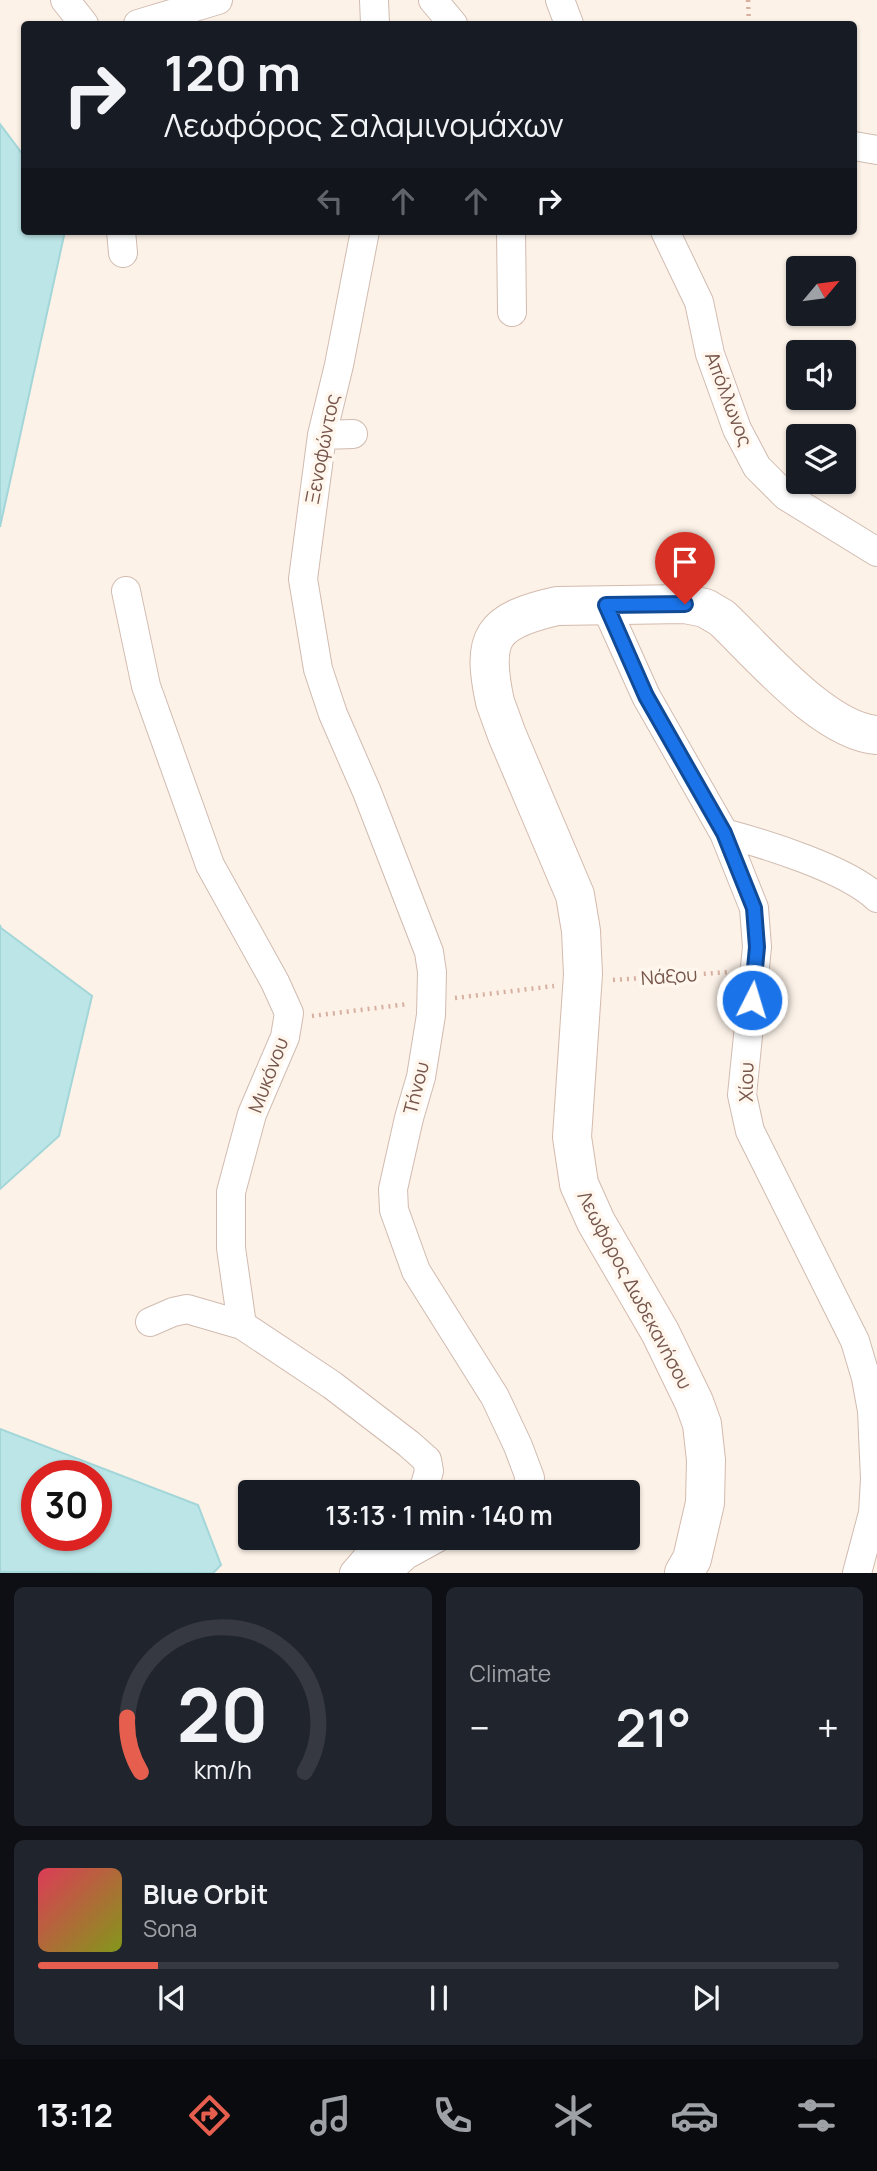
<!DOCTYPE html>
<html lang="en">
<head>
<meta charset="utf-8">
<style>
	body { margin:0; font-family:Manrope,sans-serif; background:#20242c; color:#f1f3f6; height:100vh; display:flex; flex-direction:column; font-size:26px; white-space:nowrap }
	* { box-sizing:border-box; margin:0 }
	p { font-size:23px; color:#9ea1a6 }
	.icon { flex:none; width:38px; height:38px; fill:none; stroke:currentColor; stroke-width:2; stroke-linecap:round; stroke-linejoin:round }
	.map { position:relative; height:1573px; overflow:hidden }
	.side { display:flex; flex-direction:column; gap:14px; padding:14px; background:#0d0f14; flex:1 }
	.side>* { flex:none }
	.guide { position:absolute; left:21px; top:21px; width:836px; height:214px; border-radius:7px; box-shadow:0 2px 5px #0004; background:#171b24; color:#f1f3f6; overflow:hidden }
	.needle { width:46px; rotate:61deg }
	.tools { position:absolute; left:786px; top:256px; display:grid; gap:14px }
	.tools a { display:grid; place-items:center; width:70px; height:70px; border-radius:7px; background:#171b24; box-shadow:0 2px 5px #0004; font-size:35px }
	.speed { position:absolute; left:21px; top:1460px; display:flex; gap:14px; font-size:35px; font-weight:700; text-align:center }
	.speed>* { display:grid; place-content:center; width:91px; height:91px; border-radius:50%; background:#171b24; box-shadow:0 2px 5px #0004; line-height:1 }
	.speed .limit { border:10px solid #d22; background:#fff; color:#111 }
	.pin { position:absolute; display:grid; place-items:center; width:60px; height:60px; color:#fff; margin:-72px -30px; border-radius:50% 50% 50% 0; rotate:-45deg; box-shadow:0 0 7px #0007 }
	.pin .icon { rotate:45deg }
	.me { position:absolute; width:77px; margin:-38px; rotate:5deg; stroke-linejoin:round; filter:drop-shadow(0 0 5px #0008) }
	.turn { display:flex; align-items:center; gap:24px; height:147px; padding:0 28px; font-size:32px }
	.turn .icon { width:91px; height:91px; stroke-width:2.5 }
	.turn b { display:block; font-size:49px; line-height:60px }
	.lanes { display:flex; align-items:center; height:66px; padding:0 28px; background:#0003; justify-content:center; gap:35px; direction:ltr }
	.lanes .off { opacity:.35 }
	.big { font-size:52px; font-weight:600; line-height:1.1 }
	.side .widget { flex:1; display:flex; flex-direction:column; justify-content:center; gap:10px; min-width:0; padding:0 24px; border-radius:10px; background:#20242c }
	.side .dial { align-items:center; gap:0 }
	.dial svg { height:182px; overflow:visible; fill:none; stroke:#363941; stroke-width:7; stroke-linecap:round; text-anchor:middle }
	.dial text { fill:#f1f3f6; stroke:none }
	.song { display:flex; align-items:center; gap:21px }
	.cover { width:84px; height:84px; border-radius:10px; background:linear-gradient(135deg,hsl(350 70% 55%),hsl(70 70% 35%)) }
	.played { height:7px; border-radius:4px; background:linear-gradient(90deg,#e65e4e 15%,#363941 15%) }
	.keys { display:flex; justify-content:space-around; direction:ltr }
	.heat { display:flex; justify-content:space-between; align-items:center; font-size:38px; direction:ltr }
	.side .tiles { flex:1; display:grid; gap:14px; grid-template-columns:1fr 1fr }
	.widget:last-child { grid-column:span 2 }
	.trip { position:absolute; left:238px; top:1480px; width:402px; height:70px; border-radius:7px; background:#171b24; box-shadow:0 2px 5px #0004; font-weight:600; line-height:70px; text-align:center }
	.tabs { display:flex; height:112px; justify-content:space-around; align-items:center; background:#090b0e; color:#9ea1a6 }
	.tabs .icon { width:49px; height:49px }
	.tabs .current { color:#e65e4e }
	.tabs b { font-size:32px; color:#f1f3f6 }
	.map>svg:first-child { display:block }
</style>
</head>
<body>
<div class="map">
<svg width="877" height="1573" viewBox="0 0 877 1573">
	<rect width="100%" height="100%" fill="#fcf2e8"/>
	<!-- water -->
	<path fill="#bce5e7" stroke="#a2d6d8" stroke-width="2" fill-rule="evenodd" d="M 0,124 L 24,156 L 24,231 L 65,231 L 0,527 Z
		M 0,925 L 1,928 L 92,996 L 59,1136 L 0,1189 Z
		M 0,1429 L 198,1505 L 221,1565 L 213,1573 L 0,1572 ZM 37,1475 L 96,1475 L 96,1535 L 37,1535 Z"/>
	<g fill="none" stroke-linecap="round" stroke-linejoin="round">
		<!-- street casing -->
		<g stroke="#d1bbb0" stroke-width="30">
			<path id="street" d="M 65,0 L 84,24
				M 374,0 L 375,24
				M 433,0 L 453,24
				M 560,0 L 569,24
				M 138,24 L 218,0
				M 854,146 L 877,150
				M 121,231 L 123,253
				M 365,231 L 339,365 L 322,435 L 303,579 L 318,669 L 333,714 L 367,792 L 429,952 L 432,972 L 431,1015 L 421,1077 L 409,1118 L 393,1189 L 394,1210 L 416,1271 L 495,1397 L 518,1446 L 530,1478 L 525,1493
				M 511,231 L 512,312
				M 665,231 L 699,302 L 710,354 L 737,429 L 757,467 L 786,496 L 877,552
				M 322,435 L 353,434
				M 126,591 L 146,686 L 210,865 L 275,982 L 289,1013 L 285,1037 L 252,1114 L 231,1192 L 231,1248 L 242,1325 L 332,1385 L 409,1444 L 427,1460 L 429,1471 L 425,1485 L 420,1493
				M 605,605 L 646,696 L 724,833 L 754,908 L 757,947 L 742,1095 L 750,1131 L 855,1341 L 866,1378 L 872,1411 L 875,1479 L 873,1513 L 877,1525
				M 724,833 C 765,844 847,869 877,898
				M 150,1322 L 173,1312 L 187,1309 L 242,1325
				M 354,1573 L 384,1538
				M 386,1573 L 406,1555 L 437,1538
				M 857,1573 L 873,1513"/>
		</g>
		<!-- secondary casing -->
		<g stroke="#d4baad" stroke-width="40">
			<path id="secondary" d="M 684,1573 L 692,1559 L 705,1503 L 706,1460 L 702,1424 L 694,1402 L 660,1332 L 596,1222 L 579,1184 L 572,1137 L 583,974 L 581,931 L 575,895 L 507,735 L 495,702 C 481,637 491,621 557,606 L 685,604 L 705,608 L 722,618 C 760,654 824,731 877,735"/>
		</g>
		<!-- path -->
		<path stroke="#d7b0a2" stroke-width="4.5" stroke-dasharray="2 5" stroke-linecap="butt" d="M 748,0 L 749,24
			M 613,980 L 730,972
			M 455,998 L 554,986
			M 312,1016 L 408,1004"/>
		<!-- street -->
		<use href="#street" stroke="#fff" stroke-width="28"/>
		<!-- secondary -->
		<use href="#secondary" stroke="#fff" stroke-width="38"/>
	</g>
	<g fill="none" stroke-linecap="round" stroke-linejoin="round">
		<!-- route casing -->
		<g stroke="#114b97" stroke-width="18">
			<path id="route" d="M 685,604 L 606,605 L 646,696 L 724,833 L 754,908 L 757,947 L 752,1000"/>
		</g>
		<!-- route -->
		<use href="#route" stroke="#1a73e8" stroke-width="12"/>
	</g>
	<g text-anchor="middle" stroke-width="7" stroke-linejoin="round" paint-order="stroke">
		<!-- street labels -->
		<g font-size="19" fill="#77564b" stroke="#fff6ee">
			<text transform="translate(729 399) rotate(69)" y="7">Απόλλωνος</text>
			<text transform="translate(322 449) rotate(-79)" y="7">Ξενοφώντος</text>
			<text transform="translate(669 976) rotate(-4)" y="7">Νάξου</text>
			<text transform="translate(268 1075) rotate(-69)" y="7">Μυκόνου</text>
			<text transform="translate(746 1082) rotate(-89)" y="7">Χίου</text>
			<text transform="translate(416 1088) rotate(-76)" y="7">Τήνου</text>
			<text transform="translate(635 1290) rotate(62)" y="7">Λεωφόρος Δωδεκανήσου</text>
		</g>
	</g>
</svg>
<div class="tools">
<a><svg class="needle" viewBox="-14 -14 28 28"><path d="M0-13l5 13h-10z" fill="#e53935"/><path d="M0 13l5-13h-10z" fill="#9ea1a6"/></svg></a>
<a><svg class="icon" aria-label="sound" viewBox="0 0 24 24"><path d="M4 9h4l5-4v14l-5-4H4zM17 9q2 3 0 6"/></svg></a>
<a><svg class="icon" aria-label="layers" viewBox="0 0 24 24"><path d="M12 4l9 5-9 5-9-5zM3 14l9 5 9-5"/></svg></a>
</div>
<div class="speed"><div class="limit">30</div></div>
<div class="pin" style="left:685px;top:604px;background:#d93025"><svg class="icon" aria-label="arrive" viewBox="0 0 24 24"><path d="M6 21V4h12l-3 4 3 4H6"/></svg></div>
<svg class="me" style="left:752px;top:1000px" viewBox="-20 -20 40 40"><circle r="17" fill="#1a73e8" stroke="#fff" stroke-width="3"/><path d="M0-11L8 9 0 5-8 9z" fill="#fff"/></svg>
<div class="trip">13:13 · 1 min · 140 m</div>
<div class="guide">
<div class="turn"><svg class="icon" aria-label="right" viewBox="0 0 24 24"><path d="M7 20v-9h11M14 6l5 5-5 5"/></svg><div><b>120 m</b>Λεωφόρος Σαλαμινομάχων</div></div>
<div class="lanes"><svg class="icon off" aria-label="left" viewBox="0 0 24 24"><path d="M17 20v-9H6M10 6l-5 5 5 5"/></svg><svg class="icon off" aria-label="ahead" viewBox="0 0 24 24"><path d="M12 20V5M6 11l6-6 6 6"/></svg><svg class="icon off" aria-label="ahead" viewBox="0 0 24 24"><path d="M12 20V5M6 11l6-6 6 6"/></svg><svg class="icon" aria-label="right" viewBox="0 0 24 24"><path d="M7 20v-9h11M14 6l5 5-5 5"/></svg></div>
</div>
</div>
<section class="side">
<div class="tiles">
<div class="widget dial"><svg viewBox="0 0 100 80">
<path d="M14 69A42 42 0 1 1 86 69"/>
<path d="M14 69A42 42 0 0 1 8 45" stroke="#e65e4e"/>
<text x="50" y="56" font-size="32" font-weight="700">20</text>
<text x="50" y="72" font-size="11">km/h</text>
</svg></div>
<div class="widget"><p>Climate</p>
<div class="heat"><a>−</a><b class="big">21°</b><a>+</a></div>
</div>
<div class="widget">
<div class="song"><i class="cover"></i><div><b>Blue Orbit</b><p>Sona</p></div></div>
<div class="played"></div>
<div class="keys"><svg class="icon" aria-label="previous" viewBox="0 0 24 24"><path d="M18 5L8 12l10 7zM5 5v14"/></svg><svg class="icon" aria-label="pause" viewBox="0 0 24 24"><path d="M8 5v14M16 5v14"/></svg><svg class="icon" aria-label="next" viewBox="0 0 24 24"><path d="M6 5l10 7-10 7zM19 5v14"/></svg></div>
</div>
</div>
</section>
<nav class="tabs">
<b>13:12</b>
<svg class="icon current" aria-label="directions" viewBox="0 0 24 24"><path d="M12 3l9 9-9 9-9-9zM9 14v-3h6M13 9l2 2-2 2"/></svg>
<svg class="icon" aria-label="music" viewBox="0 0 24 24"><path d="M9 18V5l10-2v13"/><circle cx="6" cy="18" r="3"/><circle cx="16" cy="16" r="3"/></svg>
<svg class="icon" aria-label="phone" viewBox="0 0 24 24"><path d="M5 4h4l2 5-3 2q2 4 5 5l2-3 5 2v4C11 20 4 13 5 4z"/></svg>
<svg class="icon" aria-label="climate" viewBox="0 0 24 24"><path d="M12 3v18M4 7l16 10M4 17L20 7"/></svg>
<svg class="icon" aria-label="car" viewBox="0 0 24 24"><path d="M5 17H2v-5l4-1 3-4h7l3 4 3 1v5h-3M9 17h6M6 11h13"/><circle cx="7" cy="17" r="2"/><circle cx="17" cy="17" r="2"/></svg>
<svg class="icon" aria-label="filters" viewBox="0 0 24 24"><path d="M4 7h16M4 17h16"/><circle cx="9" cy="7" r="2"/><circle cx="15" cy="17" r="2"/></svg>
</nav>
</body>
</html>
